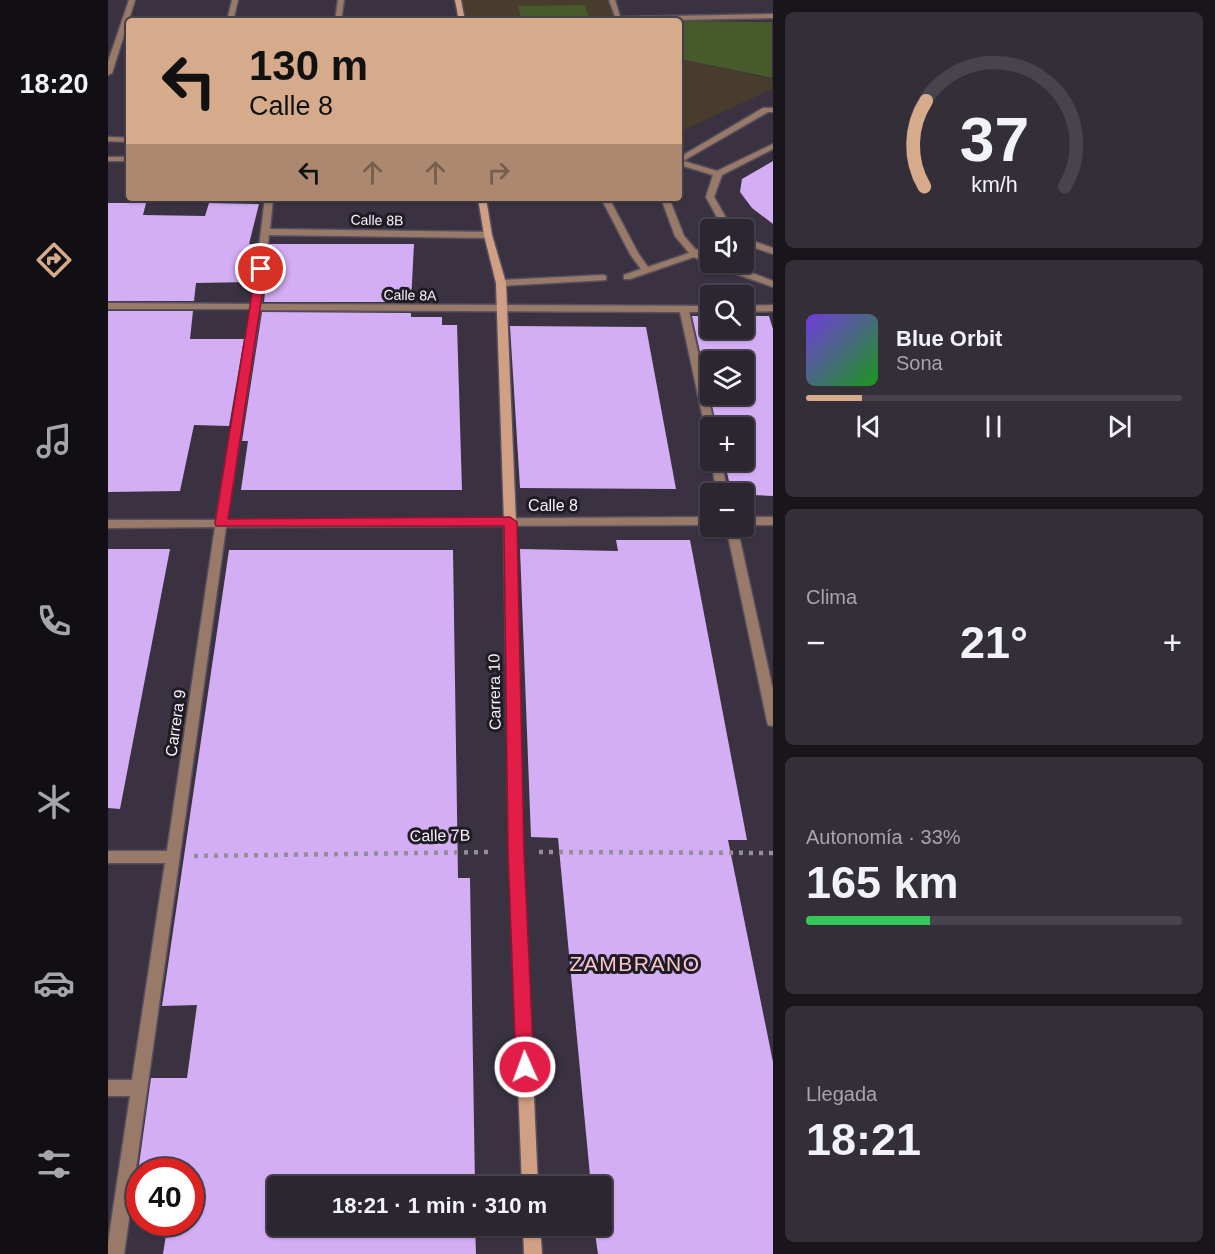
<!DOCTYPE html>
<html lang="es">
<head>
<meta charset="utf-8">
<style>
	body { margin:0; font-family:Helvetica,sans-serif; background:#342e39; color:#f1f3f6; height:100vh; display:flex; flex-direction:column; font-size:22px; white-space:nowrap }
	* { box-sizing:border-box; margin:0 }
	p { font-size:20px; color:#a6a5ab }
	.icon { flex:none; width:33px; height:33px; fill:none; stroke:currentColor; stroke-width:2; stroke-linecap:round; stroke-linejoin:round }
	.map { position:relative; flex:1; overflow:hidden }
	.details { display:flex; flex-direction:column; gap:12px; padding:12px; background:#18151b; width:442px }
	.details>* { flex:none }
	.top-card { position:absolute; left:18px; top:18px; width:556px; height:183px; border-radius:6px; box-shadow:0 2px 4px #0004,0 0 0 2px #48434d; background:#d6ab8b; color:#111; overflow:hidden }
	.fabs { position:absolute; left:592px; top:219px; display:grid; gap:12px }
	.fabs a { display:grid; place-items:center; width:54px; height:54px; border-radius:6px; background:#2c2631; box-shadow:0 2px 4px #0004,0 0 0 2px #48434d; font-size:30px }
	.speed { position:absolute; left:18px; top:1158px; display:flex; gap:12px; font-size:30px; font-weight:700; text-align:center }
	.speed>* { display:grid; place-content:center; width:78px; height:78px; border-radius:50%; background:#2c2631; box-shadow:0 2px 4px #0004,0 0 0 2px #48434d; line-height:1 }
	.speed .limit { border:9px solid #d22; background:#fff; color:#111 }
	.pin { position:absolute; display:grid; place-items:center; width:51px; height:51px; color:#fff; margin:-26px; border:3px solid #fff; border-radius:50%; box-shadow:0 2px 6px #0007 }
	.me { position:absolute; width:66px; margin:-33px; rotate:358deg; stroke-linejoin:round; filter:drop-shadow(0 0 4px #0008) }
	.turn { display:flex; align-items:center; gap:21px; height:126px; padding:0 24px; font-size:27px }
	.turn .icon { width:78px; height:78px; stroke-width:2.5 }
	.turn b { display:block; font-size:42px; line-height:51px }
	.lanes { display:flex; align-items:center; height:57px; padding:0 24px; background:#0003; justify-content:center; gap:30px; direction:ltr }
	.lanes .off { opacity:.35 }
	.big { font-size:45px; font-weight:800; line-height:1.1 }
	.details .widget { flex:1; display:flex; flex-direction:column; justify-content:center; gap:9px; min-width:0; padding:0 21px; border-radius:9px; background:#342e39 }
	.details .dial { align-items:center; gap:0 }
	.dial svg { height:156px; overflow:visible; fill:none; stroke:#48434d; stroke-width:7; stroke-linecap:round; text-anchor:middle }
	.dial text { fill:#f1f3f6; stroke:none }
	.song { display:flex; align-items:center; gap:18px }
	.cover { width:72px; height:72px; border-radius:9px; background:linear-gradient(135deg,hsl(260 70% 55%),hsl(120 70% 35%)) }
	.played { height:6px; border-radius:3px; background:linear-gradient(90deg,#d6ab8b 15%,#48434d 15%) }
	.keys { display:flex; justify-content:space-around; direction:ltr }
	.heat { display:flex; justify-content:space-between; align-items:center; font-size:33px; direction:ltr }
	.charge { height:9px; border-radius:4px; background:linear-gradient(90deg,#34c759 33%,#48434d 0) }
	.trip { position:absolute; left:159px; top:1176px; width:345px; height:60px; border-radius:6px; background:#2c2631; box-shadow:0 2px 4px #0004,0 0 0 2px #48434d; font-weight:800; line-height:60px; text-align:center }
	main { display:flex; flex:1; min-height:0 }
	.dock { display:flex; flex-direction:column; width:108px; justify-content:space-around; align-items:center; background:#120f14; color:#a6a5ab }
	.dock .icon { width:42px; height:42px }
	.dock .selected { color:#d6ab8b }
	.dock b { font-size:27px; color:#f1f3f6 }
	.map>svg:first-child { display:block }
</style>
</head>
<body>
<main>
<nav class="dock">
<b>18:20</b>
<svg class="icon selected" aria-label="directions" viewBox="0 0 24 24"><path d="M12 3l9 9-9 9-9-9zM9 14v-3h6M13 9l2 2-2 2"/></svg>
<svg class="icon" aria-label="music" viewBox="0 0 24 24"><path d="M9 18V5l10-2v13"/><circle cx="6" cy="18" r="3"/><circle cx="16" cy="16" r="3"/></svg>
<svg class="icon" aria-label="phone" viewBox="0 0 24 24"><path d="M5 4h4l2 5-3 2q2 4 5 5l2-3 5 2v4C11 20 4 13 5 4z"/></svg>
<svg class="icon" aria-label="climate" viewBox="0 0 24 24"><path d="M12 3v18M4 7l16 10M4 17L20 7"/></svg>
<svg class="icon" aria-label="car" viewBox="0 0 24 24"><path d="M5 17H2v-5l4-1 3-4h7l3 4 3 1v5h-3M9 17h6M6 11h13"/><circle cx="7" cy="17" r="2"/><circle cx="17" cy="17" r="2"/></svg>
<svg class="icon" aria-label="filters" viewBox="0 0 24 24"><path d="M4 7h16M4 17h16"/><circle cx="9" cy="7" r="2"/><circle cx="15" cy="17" r="2"/></svg>
</nav>
<div class="map">
<svg width="665" height="1254" viewBox="0 0 665 1254">
	<rect width="100%" height="100%" fill="#3a3241"/>
	<!-- education -->
	<path fill="#483c2c" d="M 351,0 L 502,0 L 508,21 L 358,21 Z
		M 572,59 L 664,79 L 664,89 L 572,132 Z"/>
	<!-- green -->
	<path fill="#48592b" d="M 477,5 L 482,21 L 414,21 L 410,6 Z
		M 572,21 L 664,22 L 664,78 L 572,59 Z"/>
	<!-- building -->
	<path fill="#d4aef4" fill-rule="evenodd" d="M 665,161 L 665,224 L 644,208 L 632,192 L 634,179 Z
		M 0,203 L 38,203 L 35,215 L 97,216 L 101,203 L 151,204 L 141,244 L 149,244 L 144,282 L 88,283 L 86,301 L 0,301 Z
		M 162,244 L 306,244 L 303,302 L 156,302 Z
		M 0,311 L 85,311 L 82,339 L 136,339 L 121,426 L 86,425 L 72,491 L 0,492 Z
		M 154,312 L 303,313 L 303,317 L 334,317 L 334,325 L 349,325 L 354,490 L 133,490 L 140,441 L 134,441 Z
		M 584,316 L 603,316 L 603,328 L 636,328 L 636,316 L 661,316 L 665,329 L 665,496 L 624,494 L 616,460 L 636,460 L 636,428 L 609,428 ZM 603,362 L 636,362 L 636,394 L 603,394 Z
		M 402,326 L 538,327 L 568,489 L 412,488 Z
		M 508,540 L 582,540 L 639,840 L 620,840 L 665,1062 L 665,1254 L 490,1254 L 486,1226 L 494,1226 L 494,1186 L 483,1186 L 450,838 L 423,837 L 412,549 L 510,551 Z
		M 0,549 L 62,549 L 12,809 L 0,808 Z
		M 121,550 L 345,550 L 350,878 L 362,878 L 367,1186 L 170,1186 L 170,1226 L 367,1226 L 368,1254 L 55,1254 L 60,1222 L 82,1222 L 82,1172 L 30,1172 L 43,1078 L 79,1078 L 89,1005 L 54,1006 Z"/>
	<g fill="none" stroke-linecap="round" stroke-linejoin="round">
		<!-- lane casing -->
		<g stroke="#58505f" stroke-width="3">
			<path id="lane" d="M 665,14 L 665,18 L 514,21 L 508,19 L 511,17 Z
				M 655,108 L 665,108 L 665,112 L 660,112 L 575,161 L 609,171 L 665,144 L 665,149 L 614,175 L 606,197 L 625,230 L 616,230 L 598,197 L 605,175 L 572,165 L 572,157 Z
				M 493,198 L 501,198 L 530,253 L 540,267 L 581,253 L 567,236 L 553,198 L 561,198 L 576,236 L 587,249 L 589,250 L 603,245 L 603,251 L 594,254 L 603,259 L 603,262 L 615,262 L 665,281 L 665,287 L 600,264 L 586,257 L 522,279 L 516,279 L 516,275 L 533,269 L 522,254 Z
				M 636,238 L 665,248 L 665,254 L 636,244 Z
				M 495,275 L 498,276 L 498,280 L 393,286 L 388,283 L 393,280 Z"/>
		</g>
		<!-- street casing -->
		<g stroke="#58505f" stroke-width="3">
			<path id="street" d="M 21,0 L 27,0 L 4,73 L 0,75 L 0,62 Z
				M 124,0 L 130,0 L 125,21 L 119,21 Z
				M 230,0 L 236,0 L 233,21 L 227,21 Z
				M 501,0 L 507,0 L 513,20 L 508,19 Z
				M 0,137 L 21,138 L 21,142 L 0,141 Z
				M 0,157 L 21,157 L 21,161 L 0,161 Z
				M 157,198 L 165,198 L 162,229 L 380,232 L 384,235 L 380,238 L 161,235 L 153,304 L 603,306 L 603,312 L 581,312 L 607,428 L 603,428 L 603,438 L 599,437 L 572,312 L 152,310 L 119,520 L 603,517 L 603,525 L 118,527 L 16,1254 L 0,1254 L 0,1243 L 22,1096 L 0,1096 L 0,1080 L 24,1080 L 57,863 L 0,863 L 0,851 L 59,851 L 107,527 L 0,528 L 0,520 L 108,520 L 143,309 L 0,309 L 0,303 L 144,304 Z
				M 665,305 L 665,311 L 636,312 L 636,306 Z
				M 603,460 L 613,460 L 620,494 L 609,494 Z
				M 636,517 L 665,517 L 665,525 L 636,525 Z
				M 618,526 L 629,526 L 665,690 L 665,726 L 660,725 L 659,721 Z"/>
		</g>
		<!-- secondary casing -->
		<g stroke="#58505f" stroke-width="3">
			<path id="secondary" d="M 347,0 L 353,0 L 357,21 L 351,21 Z
				M 370,198 L 378,198 L 384,235 L 398,283 L 408,522 L 415,852 L 430,1186 L 414,1186 L 401,852 L 396,522 L 388,283 L 376,235 Z
				M 415,1226 L 432,1226 L 434,1254 L 416,1254 Z"/>
		</g>
		<!-- path -->
		<path stroke="#948d9a" stroke-width="4.5" stroke-dasharray="4 6" stroke-linecap="butt" d="M 431,852 L 665,853
			M 86,856 L 385,852"/>
		<!-- lane -->
		<use href="#lane" fill="#997a69" fill-rule="evenodd"/>
		<!-- street -->
		<use href="#street" fill="#997a69" fill-rule="evenodd"/>
		<!-- secondary -->
		<use href="#secondary" fill="#d1a084" fill-rule="evenodd"/>
	</g>
	<!-- route -->
	<path fill="#e11d48" stroke="#92132f" stroke-width="1.5" d="M 153,266 L 158,269 L 120,519 L 402,517 L 409,522 L 416,852 L 426,1067 L 424,1073 L 417,1076 L 411,1073 L 408,1067 L 400,852 L 396,526 L 108,526 L 107,523 L 148,269 Z"/>
	<g text-anchor="middle" stroke-width="6" stroke-linejoin="round" paint-order="stroke">
		<!-- far-street labels -->
		<g font-size="14" fill="#f5f0fa" stroke="#1f1c23">
			<text transform="translate(269 220) rotate(1)" y="5">Calle 8B</text>
			<text transform="translate(302 295) rotate(1)" y="5">Calle 8A</text>
		</g>
		<!-- street labels -->
		<g font-size="16" fill="#f5f0fa" stroke="#1f1c23">
			<text x="445" y="511">Calle 8</text>
			<text transform="translate(386 692) rotate(-91)" y="6">Carrera 10</text>
			<text transform="translate(67 723) rotate(-82)" y="6">Carrera 9</text>
			<text transform="translate(332 835) rotate(-1)" y="6">Calle 7B</text>
		</g>
		<!-- near-neighbourhood labels -->
		<g font-size="21" letter-spacing="1.5" fill="#fac5cb" stroke="#1f1c23">
			<text x="527" y="971">ZAMBRANO</text>
		</g>
	</g>
</svg>
<div class="fabs">
<a><svg class="icon" aria-label="sound" viewBox="0 0 24 24"><path d="M4 9h4l5-4v14l-5-4H4zM17 9q2 3 0 6"/></svg></a>
<a><svg class="icon" aria-label="search" viewBox="0 0 24 24"><circle cx="10" cy="10" r="6"/><path d="M15 15l6 6"/></svg></a>
<a><svg class="icon" aria-label="layers" viewBox="0 0 24 24"><path d="M12 4l9 5-9 5-9-5zM3 14l9 5 9-5"/></svg></a>
<a>+</a>
<a>−</a>
</div>
<div class="speed"><div class="limit">40</div></div>
<div class="pin" style="left:153px;top:269px;background:#d93025"><svg class="icon" aria-label="arrive" viewBox="0 0 24 24"><path d="M6 21V4h12l-3 4 3 4H6"/></svg></div>
<svg class="me" style="left:417px;top:1067px" viewBox="-20 -20 40 40"><circle r="17" fill="#e11d48" stroke="#fff" stroke-width="3"/><path d="M0-11L8 9 0 5-8 9z" fill="#fff"/></svg>
<div class="trip">18:21 · 1 min · 310 m</div>
<div class="top-card">
<div class="turn"><svg class="icon" aria-label="left" viewBox="0 0 24 24"><path d="M17 20v-9H6M10 6l-5 5 5 5"/></svg><div><b>130 m</b>Calle 8</div></div>
<div class="lanes"><svg class="icon" aria-label="left" viewBox="0 0 24 24"><path d="M17 20v-9H6M10 6l-5 5 5 5"/></svg><svg class="icon off" aria-label="ahead" viewBox="0 0 24 24"><path d="M12 20V5M6 11l6-6 6 6"/></svg><svg class="icon off" aria-label="ahead" viewBox="0 0 24 24"><path d="M12 20V5M6 11l6-6 6 6"/></svg><svg class="icon off" aria-label="right" viewBox="0 0 24 24"><path d="M7 20v-9h11M14 6l5 5-5 5"/></svg></div>
</div>
</div>
<section class="details">
<div class="widget dial"><svg viewBox="0 0 100 80">
<path d="M14 69A42 42 0 1 1 86 69"/>
<path d="M14 69A42 42 0 0 1 15 25" stroke="#d6ab8b"/>
<text x="50" y="56" font-size="32" font-weight="700">37</text>
<text x="50" y="72" font-size="11">km/h</text>
</svg></div>
<div class="widget">
<div class="song"><i class="cover"></i><div><b>Blue Orbit</b><p>Sona</p></div></div>
<div class="played"></div>
<div class="keys"><svg class="icon" aria-label="previous" viewBox="0 0 24 24"><path d="M18 5L8 12l10 7zM5 5v14"/></svg><svg class="icon" aria-label="pause" viewBox="0 0 24 24"><path d="M8 5v14M16 5v14"/></svg><svg class="icon" aria-label="next" viewBox="0 0 24 24"><path d="M6 5l10 7-10 7zM19 5v14"/></svg></div>
</div>
<div class="widget"><p>Clima</p>
<div class="heat"><a>−</a><b class="big">21°</b><a>+</a></div>
</div>
<div class="widget"><p>Autonomía · 33%</p><b class="big">165 km</b><div class="charge"></div></div>
<div class="widget"><p>Llegada</p><b class="big">18:21</b></div>
</section>
</main>
</body>
</html>
